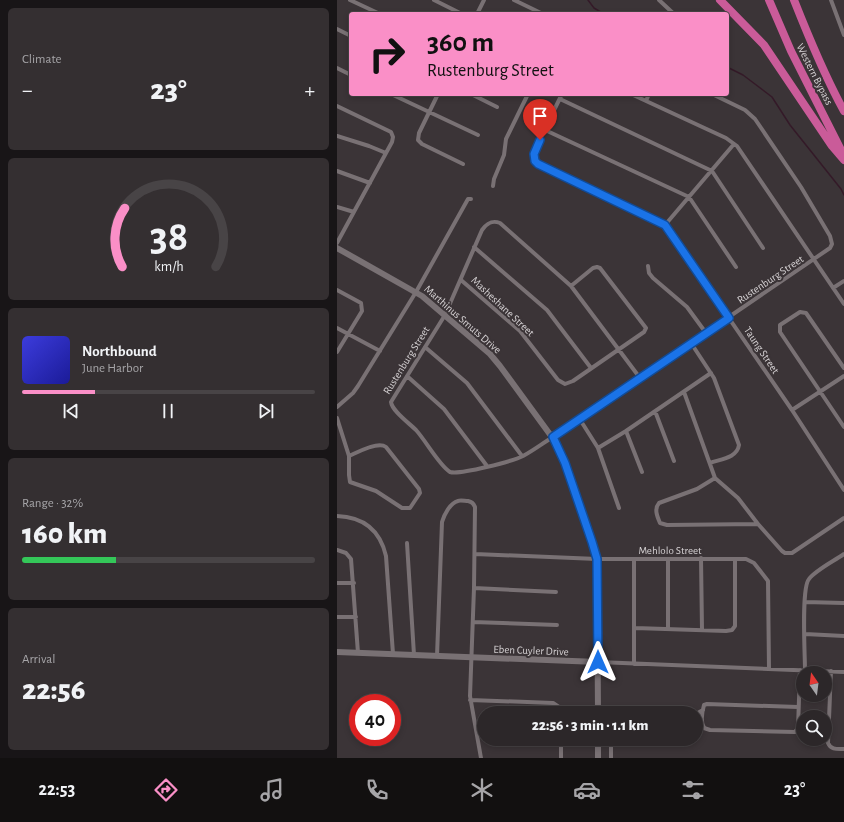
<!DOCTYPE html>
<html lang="en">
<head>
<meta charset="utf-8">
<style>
	body { margin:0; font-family:"Alegreya Sans",sans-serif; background:#342f31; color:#f1f3f6; height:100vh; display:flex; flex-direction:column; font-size:15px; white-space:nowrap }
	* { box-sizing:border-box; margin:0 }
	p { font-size:13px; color:#a6a5a8 }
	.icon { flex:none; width:22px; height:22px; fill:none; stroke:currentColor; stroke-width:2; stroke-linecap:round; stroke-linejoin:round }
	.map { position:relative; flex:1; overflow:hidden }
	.details { display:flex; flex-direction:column; gap:8px; padding:8px; background:#181517; width:337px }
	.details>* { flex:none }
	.hud { position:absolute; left:12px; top:12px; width:380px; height:84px; border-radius:4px; box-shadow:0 2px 6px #0003,0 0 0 1px #484446; background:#fa8fc7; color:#111; overflow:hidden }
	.needle { width:26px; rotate:346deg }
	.tools { position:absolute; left:459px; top:666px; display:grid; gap:8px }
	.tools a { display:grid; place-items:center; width:36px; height:36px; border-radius:50%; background:#2c2729; box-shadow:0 2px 6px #0003,0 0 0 1px #484446; font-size:20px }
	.speed { position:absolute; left:12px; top:694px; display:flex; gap:8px; font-size:20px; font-weight:700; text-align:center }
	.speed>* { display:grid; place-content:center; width:52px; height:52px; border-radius:50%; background:#2c2729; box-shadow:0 2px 6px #0003,0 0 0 1px #484446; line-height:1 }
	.speed .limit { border:6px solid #d22; background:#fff; color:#111 }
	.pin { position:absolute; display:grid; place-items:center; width:34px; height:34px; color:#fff; margin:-41px -17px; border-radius:50% 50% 50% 0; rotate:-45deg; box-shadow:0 0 4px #0007 }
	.pin .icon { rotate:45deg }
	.me { position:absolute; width:44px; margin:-22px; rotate:0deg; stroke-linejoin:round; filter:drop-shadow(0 0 3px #0008) }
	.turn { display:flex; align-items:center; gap:14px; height:84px; padding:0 12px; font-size:18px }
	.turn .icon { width:52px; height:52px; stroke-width:2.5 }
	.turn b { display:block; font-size:28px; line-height:34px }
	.big { font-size:30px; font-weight:800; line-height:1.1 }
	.details .tile { flex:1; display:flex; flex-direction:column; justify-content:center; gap:6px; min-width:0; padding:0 14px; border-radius:6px; background:#342f31 }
	.details .dial { align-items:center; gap:0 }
	.dial svg { height:104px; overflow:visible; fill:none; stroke:#484446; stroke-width:7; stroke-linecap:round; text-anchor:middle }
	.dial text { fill:#f1f3f6; stroke:none }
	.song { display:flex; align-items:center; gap:12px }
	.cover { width:48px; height:48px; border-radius:6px; background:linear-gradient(135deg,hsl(240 70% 55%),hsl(240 70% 35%)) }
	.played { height:4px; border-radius:2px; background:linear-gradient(90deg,#fa8fc7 25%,#484446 25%) }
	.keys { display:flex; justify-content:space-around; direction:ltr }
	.heat { display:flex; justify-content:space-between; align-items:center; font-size:22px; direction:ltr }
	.charge { height:6px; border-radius:3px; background:linear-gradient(90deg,#34c759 32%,#484446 0) }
	.trip { position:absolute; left:140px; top:706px; width:226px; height:40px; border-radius:20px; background:#2c2729; box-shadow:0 2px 6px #0003,0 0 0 1px #484446; font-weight:800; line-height:40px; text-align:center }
	.menu { display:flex; height:64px; justify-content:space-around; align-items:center; background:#121010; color:#a6a5a8 }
	.menu .icon { width:28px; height:28px }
	.menu .active { color:#fa8fc7 }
	.menu b { font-size:18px; color:#f1f3f6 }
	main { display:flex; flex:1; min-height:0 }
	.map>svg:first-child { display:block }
</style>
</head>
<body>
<main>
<section class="details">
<div class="tile"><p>Climate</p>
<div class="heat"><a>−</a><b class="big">23°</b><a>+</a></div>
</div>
<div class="tile dial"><svg viewBox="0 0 100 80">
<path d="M14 69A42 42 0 1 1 86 69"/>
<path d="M14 69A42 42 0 0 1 16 24" stroke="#fa8fc7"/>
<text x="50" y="56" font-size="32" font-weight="700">38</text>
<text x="50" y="72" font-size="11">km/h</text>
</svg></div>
<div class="tile">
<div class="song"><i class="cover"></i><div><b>Northbound</b><p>June Harbor</p></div></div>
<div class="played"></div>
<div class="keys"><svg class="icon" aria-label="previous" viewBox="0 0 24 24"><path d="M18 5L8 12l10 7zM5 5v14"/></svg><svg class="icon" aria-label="pause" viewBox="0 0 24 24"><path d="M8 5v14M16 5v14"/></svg><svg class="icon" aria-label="next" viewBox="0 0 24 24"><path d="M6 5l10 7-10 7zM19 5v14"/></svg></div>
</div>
<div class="tile"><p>Range · 32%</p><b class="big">160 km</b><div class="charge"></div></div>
<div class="tile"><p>Arrival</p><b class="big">22:56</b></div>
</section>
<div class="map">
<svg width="507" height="758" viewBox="0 0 507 758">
	<rect width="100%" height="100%" fill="#3b3437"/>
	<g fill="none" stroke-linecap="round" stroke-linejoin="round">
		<!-- stream -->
		<path stroke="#341a28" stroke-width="1.5" d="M 251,0 L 257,8 L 267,14
			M 390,67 L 406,75 L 435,97 L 453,125 L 504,189 L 507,195"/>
		<!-- street -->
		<path stroke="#797174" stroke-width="4" d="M 13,0 L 43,14
			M 97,0 L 125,14
			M 177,0 L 206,14
			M 322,0 L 337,14
			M 494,0 L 507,35
			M 140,14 L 147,0
			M 0,29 L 14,36
			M 0,68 L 14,75
			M 54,94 L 141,135
			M 101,94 L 82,133 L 81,140 L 85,144 L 126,164
			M 134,94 L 160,107
			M 225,94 L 197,151 L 197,156 L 198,161 L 217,172 L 328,225 L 455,410 L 507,490
			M 294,94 L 389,138 L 400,146 L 507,304
			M 223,99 L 375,171 L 426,248
			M 309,101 L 312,94
			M 0,106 L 54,132 L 56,137 L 55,142 L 0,243
			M 208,130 L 352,197 L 399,267
			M 0,136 L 32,146 L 49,153
			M 0,171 L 33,183
			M 156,186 L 157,179 L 167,155 L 169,139 L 191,94
			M 0,207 L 17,212
			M 328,225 L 397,144
			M 137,247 L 210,310 L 254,368
			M 311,266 L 312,273 L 316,278 L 350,307 L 369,333
			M 124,280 L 183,331 L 221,380 L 228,384 L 236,381 L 307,332 L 309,328 L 263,268 L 260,267 L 256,268 L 234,286
			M 496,288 L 507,281
			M 0,290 L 24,303 L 25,311 L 0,352
			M 0,328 L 43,351
			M 354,343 L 377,378 L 402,445 C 400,458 384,459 373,463
			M 88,347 L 130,383 L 185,456
			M 507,368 L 469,313 L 463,312 L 443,325 L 443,332 L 507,427
			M 70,376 L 107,409 L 150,466
			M 303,378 L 234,286 L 163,223 C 155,220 150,223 145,230 L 108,315 L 54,402 C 55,411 72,423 79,430 C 89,441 102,465 113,472 C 123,475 176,461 186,456 C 197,450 206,443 216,437 L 493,248 L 495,244 L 493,236 L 464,187 L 418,119 L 408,110 L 375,94
			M 347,392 L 378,478 L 401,498 L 421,524 L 445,551 L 448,553 L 455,553 L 507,518
			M 0,407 L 16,393 L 21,386 L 79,292 L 131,199 L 134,199
			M 455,410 L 507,376
			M 318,411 L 337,461
			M 0,418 L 12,456 L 12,475 L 13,482 L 39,491 L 65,508 L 73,508 L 83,493 L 82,489 L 49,447 C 41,441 21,452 12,456
			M 242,418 L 261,448 L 282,508
			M 289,431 L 305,472
			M 261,448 L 289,431 L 374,373
			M 378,478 L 360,489 L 322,503 C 317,509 320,516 323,523 L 330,525 L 421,524
			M 0,516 C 27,517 43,530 49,556 L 56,654
			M 70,543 L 77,655
			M 0,550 L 9,553 L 14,559 L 21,653
			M 138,554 L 260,559 L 409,559 L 417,563 L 431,581 L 432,669
			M 364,558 L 365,630
			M 297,559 L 297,664
			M 0,583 L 17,583
			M 137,588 L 219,592
			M 468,602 L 507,603
			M 0,617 L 19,617
			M 136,622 L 220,625
			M 298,628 L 389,631 L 395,630 L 398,626 L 398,559
			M 331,629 L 331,559
			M 468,634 L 507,636
			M 100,656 L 105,522 C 107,515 113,503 121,501 C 123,500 128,501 131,501 C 135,502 136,503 138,507 L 137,588 L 133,696 L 144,758
			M 261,662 L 507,672
			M 468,670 C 468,655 464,588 472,579 C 479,570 497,561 507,554
			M 494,671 L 491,743 C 494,750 500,749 507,749
			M 133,700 L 216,703 L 222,707 L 223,713
			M 461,707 L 370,704 L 367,705 C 365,712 363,721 367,728 L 373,730 L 458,732 L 461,728 L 463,670
			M 261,711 C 270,711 280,712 289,712 C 305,711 332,704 347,713
			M 359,714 L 366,710
			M 359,729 L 367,727
			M 140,734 L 147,734
			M 224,739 L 224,758
			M 295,739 C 309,742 336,748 348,739
			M 274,758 L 274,739"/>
		<!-- secondary -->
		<path stroke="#797174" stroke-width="6" d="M 0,248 L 85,296 L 153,354 L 163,366 L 220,444 L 228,463 L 257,549 L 260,570 L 261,713
			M 0,652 L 261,662
			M 261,739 L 261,758"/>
		<!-- highway -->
		<path stroke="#ca5b99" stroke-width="8" d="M 383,0 L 427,45 L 495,146 L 507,160
			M 432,0 L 454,51 L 505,152
			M 457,0 C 472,38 487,75 507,111"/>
	</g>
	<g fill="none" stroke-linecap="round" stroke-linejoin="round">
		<!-- route casing -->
		<g stroke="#114b97" stroke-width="10">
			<path id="route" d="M 203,140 L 197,154 L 198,161 L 201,164 L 328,225 L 392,318 L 216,437 L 228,463 L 255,542 L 260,559 L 261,662"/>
		</g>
		<!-- route -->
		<use href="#route" stroke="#1a73e8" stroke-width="7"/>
	</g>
	<g text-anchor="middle" stroke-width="4" stroke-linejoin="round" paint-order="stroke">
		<!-- street labels -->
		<g font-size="11" fill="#d6d2d4" stroke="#3b3437">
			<text transform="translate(478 74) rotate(63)" y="4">Western Bypass</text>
			<text transform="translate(433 279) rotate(-34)" y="4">Rustenburg Street</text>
			<text transform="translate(166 306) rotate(43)" y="4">Masheshane Street</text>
			<text transform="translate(126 319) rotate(41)" y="4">Marthinus Smuts Drive</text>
			<text transform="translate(425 350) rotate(56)" y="4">Taung Street</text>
			<text transform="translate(69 360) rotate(-58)" y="4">Rustenburg Street</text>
			<text x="333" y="554">Mehlolo Street</text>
			<text transform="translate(194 650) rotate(2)" y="4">Eben Cuyler Drive</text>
		</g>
	</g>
</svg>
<div class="tools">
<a><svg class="needle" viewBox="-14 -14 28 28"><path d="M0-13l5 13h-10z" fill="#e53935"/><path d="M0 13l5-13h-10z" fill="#a6a5a8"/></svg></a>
<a><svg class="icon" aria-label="search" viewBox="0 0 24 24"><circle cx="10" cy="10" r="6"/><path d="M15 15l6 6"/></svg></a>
</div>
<div class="speed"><div class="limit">40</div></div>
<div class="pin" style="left:203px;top:140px;background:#d93025"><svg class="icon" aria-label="arrive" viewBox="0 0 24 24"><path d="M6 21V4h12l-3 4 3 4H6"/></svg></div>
<svg class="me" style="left:261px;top:662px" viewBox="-20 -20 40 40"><path d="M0-17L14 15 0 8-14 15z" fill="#1a73e8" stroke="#fff" stroke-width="4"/></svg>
<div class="trip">22:56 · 3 min · 1.1 km</div>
<div class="hud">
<div class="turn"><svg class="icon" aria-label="right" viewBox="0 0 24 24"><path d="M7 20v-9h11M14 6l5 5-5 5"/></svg><div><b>360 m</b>Rustenburg Street</div></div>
</div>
</div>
</main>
<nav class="menu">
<b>22:53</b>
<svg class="icon active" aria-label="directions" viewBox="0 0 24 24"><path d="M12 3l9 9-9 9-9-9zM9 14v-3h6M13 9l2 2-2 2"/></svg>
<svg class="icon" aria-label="music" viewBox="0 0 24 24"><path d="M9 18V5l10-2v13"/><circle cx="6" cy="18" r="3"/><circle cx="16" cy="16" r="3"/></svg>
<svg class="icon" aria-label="phone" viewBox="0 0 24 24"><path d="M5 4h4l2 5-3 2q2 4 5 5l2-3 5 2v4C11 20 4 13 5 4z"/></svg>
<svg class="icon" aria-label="climate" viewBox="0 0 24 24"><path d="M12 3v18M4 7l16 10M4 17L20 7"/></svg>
<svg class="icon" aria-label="car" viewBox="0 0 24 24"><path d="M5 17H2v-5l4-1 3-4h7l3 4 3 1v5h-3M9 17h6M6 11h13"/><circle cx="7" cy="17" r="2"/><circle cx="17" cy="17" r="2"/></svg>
<svg class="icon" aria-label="filters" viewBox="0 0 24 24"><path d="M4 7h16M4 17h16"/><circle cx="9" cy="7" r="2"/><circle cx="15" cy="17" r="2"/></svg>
<b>23°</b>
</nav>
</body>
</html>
